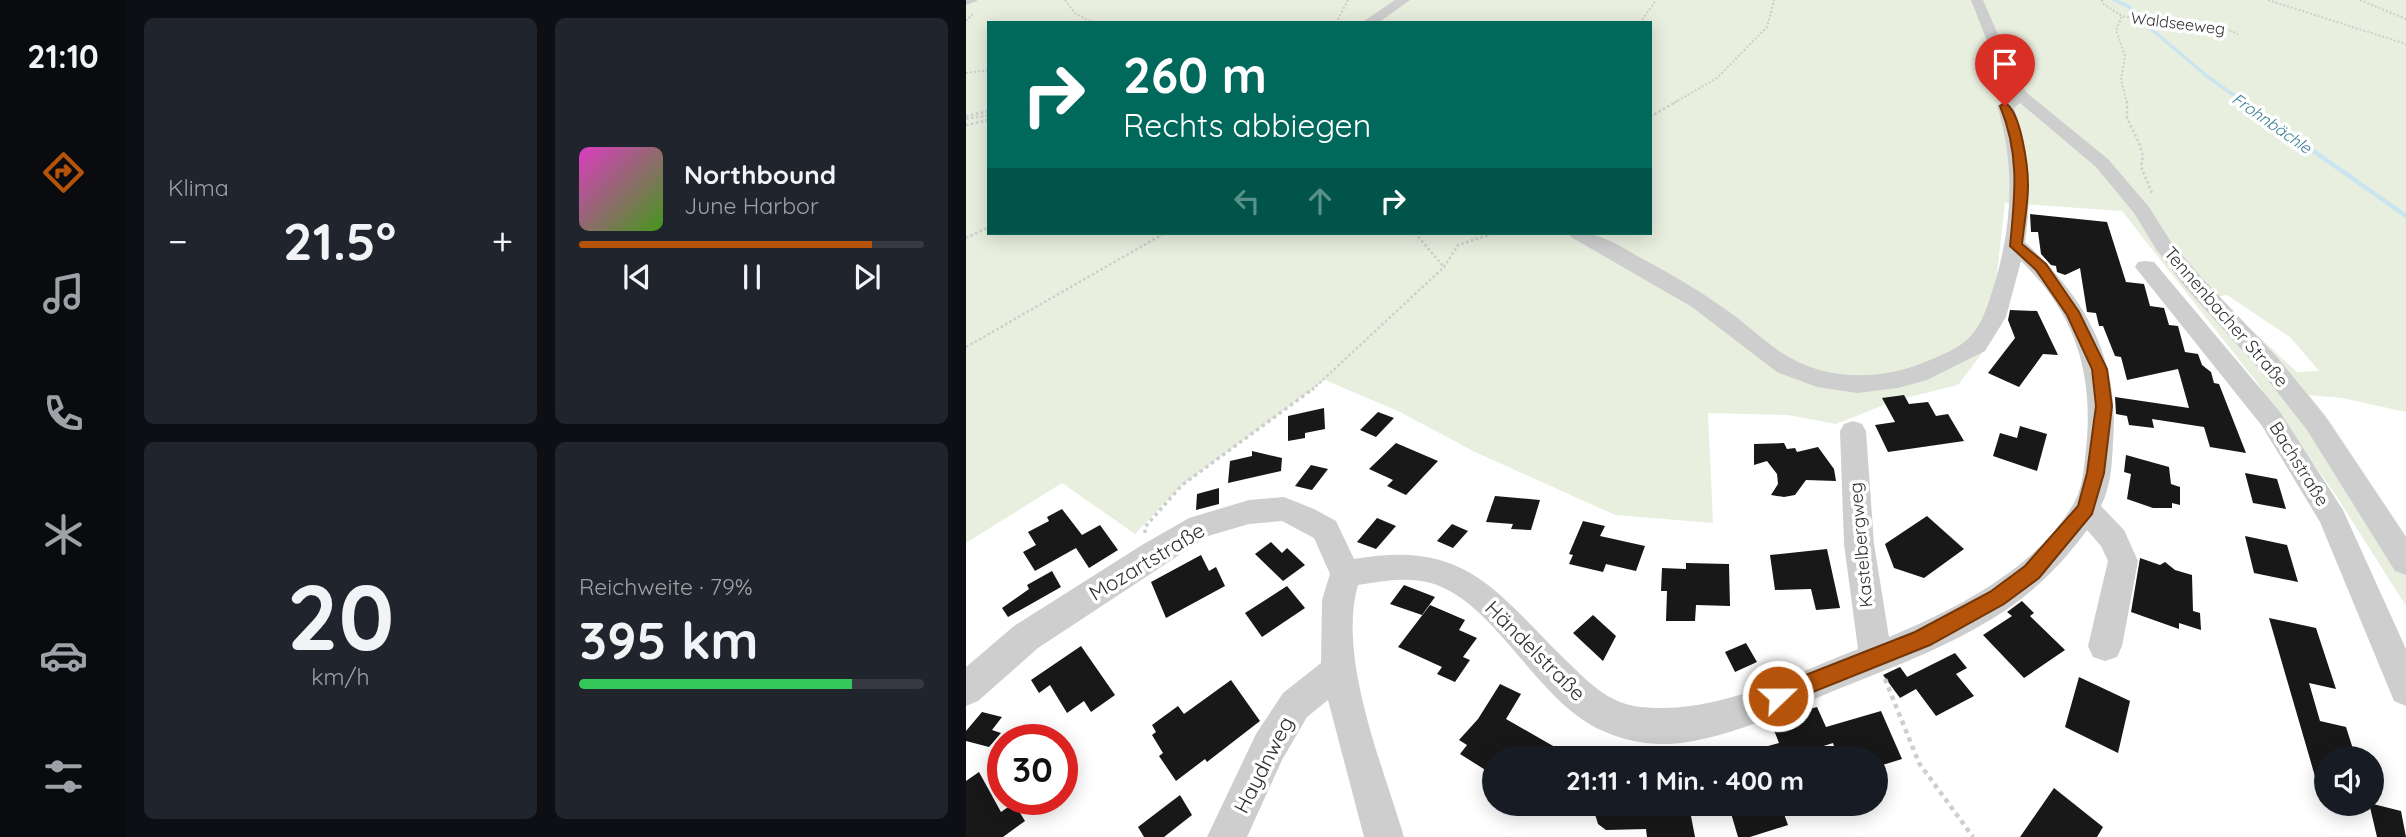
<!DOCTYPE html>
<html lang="de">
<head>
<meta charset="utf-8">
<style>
	body { margin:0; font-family:Quicksand,sans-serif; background:#20242c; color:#f1f3f6; height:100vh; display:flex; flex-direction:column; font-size:26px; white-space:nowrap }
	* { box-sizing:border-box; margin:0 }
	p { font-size:23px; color:#9ea1a6 }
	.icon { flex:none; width:38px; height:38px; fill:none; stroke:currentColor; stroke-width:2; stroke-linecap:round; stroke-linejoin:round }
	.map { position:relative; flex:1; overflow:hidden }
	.sheet { display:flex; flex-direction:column; gap:18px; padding:18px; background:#0d0f14; width:840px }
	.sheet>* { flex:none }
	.banner { position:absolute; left:21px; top:21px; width:665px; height:214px; border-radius:0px; box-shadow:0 4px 18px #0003; background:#00695c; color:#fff; overflow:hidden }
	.controls { position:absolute; left:1348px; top:746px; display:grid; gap:14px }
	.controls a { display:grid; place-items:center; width:70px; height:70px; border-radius:50%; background:#171b24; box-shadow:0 4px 18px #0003; font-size:35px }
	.speed { position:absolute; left:21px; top:724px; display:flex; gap:14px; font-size:35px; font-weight:700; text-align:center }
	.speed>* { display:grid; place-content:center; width:91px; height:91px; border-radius:50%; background:#171b24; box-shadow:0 4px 18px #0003; line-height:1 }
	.speed .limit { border:10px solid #d22; background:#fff; color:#111 }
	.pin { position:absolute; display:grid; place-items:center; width:60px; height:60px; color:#fff; margin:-72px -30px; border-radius:50% 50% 50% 0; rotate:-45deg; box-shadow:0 0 7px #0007 }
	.pin .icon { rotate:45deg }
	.me { position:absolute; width:77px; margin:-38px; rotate:68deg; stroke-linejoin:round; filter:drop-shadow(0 0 5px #0008) }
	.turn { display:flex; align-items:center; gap:24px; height:147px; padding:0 21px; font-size:32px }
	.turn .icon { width:91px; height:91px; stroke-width:2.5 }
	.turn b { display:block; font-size:49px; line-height:60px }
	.lanes { display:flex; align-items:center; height:66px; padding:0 21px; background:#0003; justify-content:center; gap:35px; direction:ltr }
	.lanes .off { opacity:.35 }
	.big { font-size:52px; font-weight:700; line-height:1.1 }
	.sheet .tile { flex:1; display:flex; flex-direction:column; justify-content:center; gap:10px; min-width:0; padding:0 24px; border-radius:10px; background:#20242c }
	.sheet .dial { align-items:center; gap:0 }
	.dial b { font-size:91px; line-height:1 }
	.song { display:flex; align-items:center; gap:21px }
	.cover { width:84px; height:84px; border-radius:10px; background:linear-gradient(135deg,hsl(310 70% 55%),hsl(100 70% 35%)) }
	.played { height:7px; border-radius:4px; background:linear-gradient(90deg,#b45309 85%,#363941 85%) }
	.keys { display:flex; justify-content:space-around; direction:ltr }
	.heat { display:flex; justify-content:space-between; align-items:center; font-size:38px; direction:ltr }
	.charge { height:10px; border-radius:5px; background:linear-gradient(90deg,#34c759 79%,#363941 0) }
	.sheet .tiles { flex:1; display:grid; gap:18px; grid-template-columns:repeat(2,1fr) }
	.trip { position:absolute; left:516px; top:746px; width:406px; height:70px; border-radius:35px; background:#171b24; box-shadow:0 4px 18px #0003; font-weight:700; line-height:70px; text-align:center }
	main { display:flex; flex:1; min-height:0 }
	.tabs { display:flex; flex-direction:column; width:126px; justify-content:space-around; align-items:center; background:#090b0e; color:#9ea1a6 }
	.tabs .icon { width:49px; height:49px }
	.tabs .selected { color:#b45309 }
	.tabs b { font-size:32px; color:#f1f3f6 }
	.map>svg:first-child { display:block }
</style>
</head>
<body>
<main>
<nav class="tabs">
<b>21:10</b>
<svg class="icon selected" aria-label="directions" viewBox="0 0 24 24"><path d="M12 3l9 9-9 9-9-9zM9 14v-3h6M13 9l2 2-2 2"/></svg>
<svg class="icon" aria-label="music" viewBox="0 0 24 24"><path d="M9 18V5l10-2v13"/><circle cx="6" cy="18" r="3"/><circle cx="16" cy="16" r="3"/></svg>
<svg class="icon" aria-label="phone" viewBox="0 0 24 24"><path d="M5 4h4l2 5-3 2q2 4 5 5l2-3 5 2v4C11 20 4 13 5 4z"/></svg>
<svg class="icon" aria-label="climate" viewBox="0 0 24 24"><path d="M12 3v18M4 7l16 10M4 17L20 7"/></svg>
<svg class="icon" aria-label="car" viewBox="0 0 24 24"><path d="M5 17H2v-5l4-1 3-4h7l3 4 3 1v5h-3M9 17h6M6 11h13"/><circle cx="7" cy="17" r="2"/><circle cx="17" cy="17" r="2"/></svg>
<svg class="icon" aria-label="filters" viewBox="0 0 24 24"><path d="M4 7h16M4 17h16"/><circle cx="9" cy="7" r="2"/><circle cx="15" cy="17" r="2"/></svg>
</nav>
<section class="sheet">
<div class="tiles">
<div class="tile"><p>Klima</p>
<div class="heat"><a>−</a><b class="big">21.5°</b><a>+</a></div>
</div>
<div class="tile">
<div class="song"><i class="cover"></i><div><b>Northbound</b><p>June Harbor</p></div></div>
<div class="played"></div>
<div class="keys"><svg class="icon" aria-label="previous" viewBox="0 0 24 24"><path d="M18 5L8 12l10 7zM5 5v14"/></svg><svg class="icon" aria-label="pause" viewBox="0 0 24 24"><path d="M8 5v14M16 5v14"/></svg><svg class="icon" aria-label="next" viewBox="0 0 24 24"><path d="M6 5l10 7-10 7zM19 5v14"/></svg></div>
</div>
<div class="tile dial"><b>20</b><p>km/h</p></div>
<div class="tile"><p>Reichweite · 79%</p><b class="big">395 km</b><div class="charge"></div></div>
</div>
</section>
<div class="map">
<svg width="1440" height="837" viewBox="0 0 1440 837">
	<rect width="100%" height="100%" fill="#fff"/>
	<!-- green -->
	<path fill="#e9efdf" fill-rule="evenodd" d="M 0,0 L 1440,0 L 1440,412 L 1376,398 L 1343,395 L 1363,420 L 1440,536 L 1440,606 L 1369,494 L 1289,380 L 1156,211 L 1039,203 L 1023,344 L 992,385 L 931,400 L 870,424 L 822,415 L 742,413 L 747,523 L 649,515 L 509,452 L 434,412 L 359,380 L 216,485 L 169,534 L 96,483 L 0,543 ZM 23,23 L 684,23 L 684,233 L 23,233 ZM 1261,295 L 1324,337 L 1353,371 L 1331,372 L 1250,297 Z"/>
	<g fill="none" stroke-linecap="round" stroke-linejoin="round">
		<!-- stream-far1 -->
		<path stroke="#cae5ef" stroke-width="3.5" d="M 1148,0 L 1162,6 L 1172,17
			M 1178,23 L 1242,77 L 1279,103"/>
		<!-- stream -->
		<path stroke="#cae5ef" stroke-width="4.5" d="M 1276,101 L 1440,216"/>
	</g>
	<!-- building -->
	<path fill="#181818" d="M 1064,214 L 1141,222 L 1160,282 L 1178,284 L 1184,306 L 1198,308 L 1203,325 L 1212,326 L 1219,352 L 1232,354 L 1236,365 L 1245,372 L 1248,383 L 1253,384 L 1280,453 L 1244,447 L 1238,427 L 1186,419 L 1188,428 L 1163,425 L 1161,416 L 1150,414 L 1149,397 L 1223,408 L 1212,369 L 1161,380 L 1155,357 L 1149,356 L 1137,326 L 1133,326 L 1130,313 L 1121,312 L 1114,268 L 1099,275 L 1091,272 L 1090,266 L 1085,265 L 1075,254 L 1072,232 L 1065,232 Z
		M 1044,310 L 1071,311 L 1092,355 L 1077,354 L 1053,387 L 1022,373 L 1049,338 L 1042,320 Z
		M 938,395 L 943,404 L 962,402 L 970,416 L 982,414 L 998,441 L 922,452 L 909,425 L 929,422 L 916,398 Z
		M 358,408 L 359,429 L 339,433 L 339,438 L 322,441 L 322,416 Z
		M 412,412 L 428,418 L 410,437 L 394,430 Z
		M 1054,426 L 1081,434 L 1071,471 L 1027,456 L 1034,433 L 1051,438 Z
		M 430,443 L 472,461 L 440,495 L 421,486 L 427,480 L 403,469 Z
		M 818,443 L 821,449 L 829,448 L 831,452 L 852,447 L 868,469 L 870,481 L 840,480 L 829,495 L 818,497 L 805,495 L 812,484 L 811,474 L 801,461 L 788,465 L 788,444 Z
		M 286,451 L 316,458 L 315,471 L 262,483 L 264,461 L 286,456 Z
		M 1160,455 L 1203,467 L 1205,484 L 1214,487 L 1214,505 L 1206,503 L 1206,508 L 1187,508 L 1161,499 L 1165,474 L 1158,472 Z
		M 345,465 L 362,469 L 346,490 L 329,486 Z
		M 1279,473 L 1311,479 L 1320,509 L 1287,503 Z
		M 253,488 L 253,504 L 230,510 L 231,494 Z
		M 529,496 L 574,500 L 565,530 L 545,529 L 547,524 L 520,522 Z
		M 96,509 L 116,535 L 134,525 L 152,550 L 123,568 L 110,548 L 69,571 L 57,552 L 70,545 L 62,532 L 83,521 L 81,517 Z
		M 961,516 L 998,549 L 958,578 L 928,568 L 919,544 Z
		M 411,518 L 430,526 L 410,549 L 391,542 Z
		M 617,521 L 639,526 L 634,536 L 679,546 L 670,571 L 640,564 L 637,572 L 603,564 L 607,555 L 603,554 Z
		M 486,524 L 502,531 L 487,548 L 471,541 Z
		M 1279,536 L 1321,545 L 1332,582 L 1288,573 Z
		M 305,542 L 316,553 L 321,548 L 339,565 L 317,581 L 289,554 Z
		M 861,549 L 874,608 L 850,610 L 845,589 L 809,590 L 804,555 Z
		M 235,555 L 243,571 L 250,567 L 259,586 L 200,618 L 185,582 Z
		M 1174,558 L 1194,565 L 1199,562 L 1209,570 L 1226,575 L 1227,611 L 1234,613 L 1235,630 L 1213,623 L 1213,629 L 1165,612 Z
		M 720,563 L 763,564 L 764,606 L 730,605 L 729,621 L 700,621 L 701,591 L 695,591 L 696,568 L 720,569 Z
		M 86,571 L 95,587 L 42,617 L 36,608 L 63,589 L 61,585 Z
		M 438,585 L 469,597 L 456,615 L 424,604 Z
		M 321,586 L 339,608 L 296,637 L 279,613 Z
		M 1056,601 L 1068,613 L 1064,616 L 1099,650 L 1058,678 L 1017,635 L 1046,616 L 1041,612 Z
		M 464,605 L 499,620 L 493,630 L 511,638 L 497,657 L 504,660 L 489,682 L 471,674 L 476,667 L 432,647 Z
		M 627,615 L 650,636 L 637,661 L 607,633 Z
		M 1303,618 L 1350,628 L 1370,689 L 1343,683 L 1354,721 L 1380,727 L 1387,749 L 1380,747 L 1384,758 L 1360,758 L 1360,796 L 1355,797 Z
		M 780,643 L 791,662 L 769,672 L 759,652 Z
		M 115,646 L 149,695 L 125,712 L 118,701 L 101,713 L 84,685 L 73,693 L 65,680 Z
		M 989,653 L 1001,668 L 990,674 L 1008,696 L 970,716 L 941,677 Z
		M 934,667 L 950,689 L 934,698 L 917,675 Z
		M 1113,677 L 1164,701 L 1152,753 L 1099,727 Z
		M 265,680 L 294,721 L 241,762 L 239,759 L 210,781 L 193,756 L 197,753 L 186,735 L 190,732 L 186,725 L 212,706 L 218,714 Z
		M 534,684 L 555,694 L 540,719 L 608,758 L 528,758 L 521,771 L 494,754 L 501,745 L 493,740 L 512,719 Z
		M 851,707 L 860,727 L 915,711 L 936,759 L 910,767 L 910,758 L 872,758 L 867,743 L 820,758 L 777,758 L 777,753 L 813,743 L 804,720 Z
		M 16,712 L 36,717 L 26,730 L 35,733 L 23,747 L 0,741 L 0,731 Z
		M 13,772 L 35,812 L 48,803 L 59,821 L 37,837 L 0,837 L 0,781 Z
		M 1088,788 L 1137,827 L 1131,837 L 1054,837 Z
		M 214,795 L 226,815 L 198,837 L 178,837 L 172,827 Z
		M 630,803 L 716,803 L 716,813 L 725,816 L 729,837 L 681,837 L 680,829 L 640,830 L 632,824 L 629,814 Z
		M 762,803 L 814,803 L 822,825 L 784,837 L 772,837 Z
		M 1403,803 L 1435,811 L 1440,837 L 1411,837 Z"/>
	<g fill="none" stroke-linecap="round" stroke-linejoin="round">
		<!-- path-far3 -->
		<path stroke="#cecece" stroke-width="2" stroke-dasharray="2 2" stroke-linecap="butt" d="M 99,0 L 110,14 L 127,23
			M 1136,0 L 1136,3 L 1156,16
			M 1302,0 L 1440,44
			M 1394,0 L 1440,19
			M 0,21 L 8,13
			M 370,23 L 382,0
			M 674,23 L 690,0
			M 0,73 L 23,70
			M 708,103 L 751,78 L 801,27 L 808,0
			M 1161,103 L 1155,80 L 1159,56 L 1150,30 L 1156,16 L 1194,23 L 1253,26 L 1272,34"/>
		<!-- path-far2 -->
		<path stroke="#cecece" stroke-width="2.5" stroke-dasharray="2.5 2.5" stroke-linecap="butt" d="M 1161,101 L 1161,118 L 1173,143 L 1177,156 L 1175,167 L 1186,193
			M 0,116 L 23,111
			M 684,117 L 711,101
			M 0,119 L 23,115
			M 0,125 L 23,120
			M 449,233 L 478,267
			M 0,238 L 23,227
			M 0,347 L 199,233
			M 346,390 L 478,267 L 492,245 L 528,233"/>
		<!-- path-far1 -->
		<path stroke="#cecece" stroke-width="3.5" stroke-dasharray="3.5 3.5" stroke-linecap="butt" d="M 179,533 L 179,527 L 216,485 L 348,388"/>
		<!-- path -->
		<path stroke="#cecece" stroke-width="4.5" stroke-dasharray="4.5 4.5" stroke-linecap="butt" d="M 919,679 L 953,763 L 1007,837"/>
		<!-- minor -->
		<path fill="#cecece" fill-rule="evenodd" d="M 0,0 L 11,0 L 11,1 L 0,5 Z
			M 429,0 L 444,0 L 412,23 L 395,23 Z
			M 1005,0 L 1017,0 L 1053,83 L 1061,93 L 1142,159 L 1183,207 L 1205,242 L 1235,277 L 1311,357 L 1359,416 L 1440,537 L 1440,575 L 1429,571 L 1341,430 L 1293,369 L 1219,287 L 1190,249 L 1168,213 L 1130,167 L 1054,103 L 1048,108 C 1063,153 1066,195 1059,242 C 1119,298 1154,358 1147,442 C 1146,464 1145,486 1135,506 L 1158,530 L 1172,561 L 1156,646 L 1151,657 L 1139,661 L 1127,657 L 1122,646 L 1142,561 L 1135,546 L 1121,530 C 1100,559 1075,585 1047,605 C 992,644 927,667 865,692 C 817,712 767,736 715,743 C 688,746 662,742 637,731 C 569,702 529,598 461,582 C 437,577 415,581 392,585 C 371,657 417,766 438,837 L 398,837 L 362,700 L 341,717 L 316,760 L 281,837 L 241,837 L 290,734 L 317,693 L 355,663 L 356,600 L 364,574 L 348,538 L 316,521 L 283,524 L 242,536 L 72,648 L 12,701 L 0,706 L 0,667 L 48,626 L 176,545 L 223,518 L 283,500 L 318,497 L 348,509 L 370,521 L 388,559 C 505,538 532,596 607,667 C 624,684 644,702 668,706 C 744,718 823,676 892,649 L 878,544 L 874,431 L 878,424 L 887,421 L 896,424 L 900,431 L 908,544 L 923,637 C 988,610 1074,567 1109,501 C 1117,486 1118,466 1120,449 C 1128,375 1110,314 1055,261 L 1040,317 L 1019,351 L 961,380 L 932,388 L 891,393 L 851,387 L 811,372 L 726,307 L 605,237 L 602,233 C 633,231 648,243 675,258 C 705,274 734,291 762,311 C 780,324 797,340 816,353 C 859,381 913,381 959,362 C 994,348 1009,341 1022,304 C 1045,239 1052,172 1031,106 L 1046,95 L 1038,84 Z
			M 1180,261 L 1188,262 L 1314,412 L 1377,510 L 1440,649 L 1440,706 L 1428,701 L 1354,522 L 1296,426 L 1169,267 L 1172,262 Z"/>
	</g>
	<!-- route -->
	<path fill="#b45309" stroke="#753606" stroke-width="2" d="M 1039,103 C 1055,111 1062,167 1062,185 C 1062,204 1058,225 1056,244 L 1080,264 L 1113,312 L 1141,369 L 1146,406 L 1138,473 L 1126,514 L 1073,578 L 1038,604 L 964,645 L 812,706 L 804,703 L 801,696 L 804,689 L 949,632 L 1024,592 L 1059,566 L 1112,506 L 1121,473 L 1130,406 L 1126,369 L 1101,315 L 1070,270 L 1044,246 C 1049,195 1054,154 1034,106 Z"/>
	<g text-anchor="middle" stroke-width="7" stroke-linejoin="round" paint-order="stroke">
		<!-- far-street labels -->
		<g font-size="16" fill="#313131" stroke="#fff">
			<text transform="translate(1212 23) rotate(7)" y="6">Waldseeweg</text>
		</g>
		<!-- far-water labels -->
		<g font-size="16" font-style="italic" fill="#367a93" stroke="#fff">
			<text transform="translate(1306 123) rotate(35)" y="6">Frohnbächle</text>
		</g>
		<!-- street labels -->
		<g font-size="18" fill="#313131" stroke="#fff">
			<text transform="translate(1260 317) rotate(49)" y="6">Tennenbacher Straße</text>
			<text transform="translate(1333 464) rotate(58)" y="6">Bachstraße</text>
			<text transform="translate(895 545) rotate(-95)" y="6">Kastelbergweg</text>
		</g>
		<!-- near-street labels -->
		<g font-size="21" fill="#313131" stroke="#fff">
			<text transform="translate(181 562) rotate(-31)" y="7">Mozartstraße</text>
			<text transform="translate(569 651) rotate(45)" y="7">Händelstraße</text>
			<text transform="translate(298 765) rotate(-63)" y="7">Haydnweg</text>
		</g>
	</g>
</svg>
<div class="controls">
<a><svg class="icon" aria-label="sound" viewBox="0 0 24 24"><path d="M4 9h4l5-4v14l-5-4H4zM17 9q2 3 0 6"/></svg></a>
</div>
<div class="speed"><div class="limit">30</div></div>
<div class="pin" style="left:1039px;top:106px;background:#d93025"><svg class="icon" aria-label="arrive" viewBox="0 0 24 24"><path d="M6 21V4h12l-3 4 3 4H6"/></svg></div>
<svg class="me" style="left:812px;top:696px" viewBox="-20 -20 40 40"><circle r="17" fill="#b45309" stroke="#fff" stroke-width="3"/><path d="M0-11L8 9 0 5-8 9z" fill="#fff"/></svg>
<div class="trip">21:11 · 1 Min. · 400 m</div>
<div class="banner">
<div class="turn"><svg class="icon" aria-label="right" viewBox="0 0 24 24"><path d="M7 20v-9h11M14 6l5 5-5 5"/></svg><div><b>260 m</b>Rechts abbiegen</div></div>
<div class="lanes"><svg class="icon off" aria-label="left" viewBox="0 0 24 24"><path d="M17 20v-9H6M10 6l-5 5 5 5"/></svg><svg class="icon off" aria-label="ahead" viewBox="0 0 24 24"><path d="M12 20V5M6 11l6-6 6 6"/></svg><svg class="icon" aria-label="right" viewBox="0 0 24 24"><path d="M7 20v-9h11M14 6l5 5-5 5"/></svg></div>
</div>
</div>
</main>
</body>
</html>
